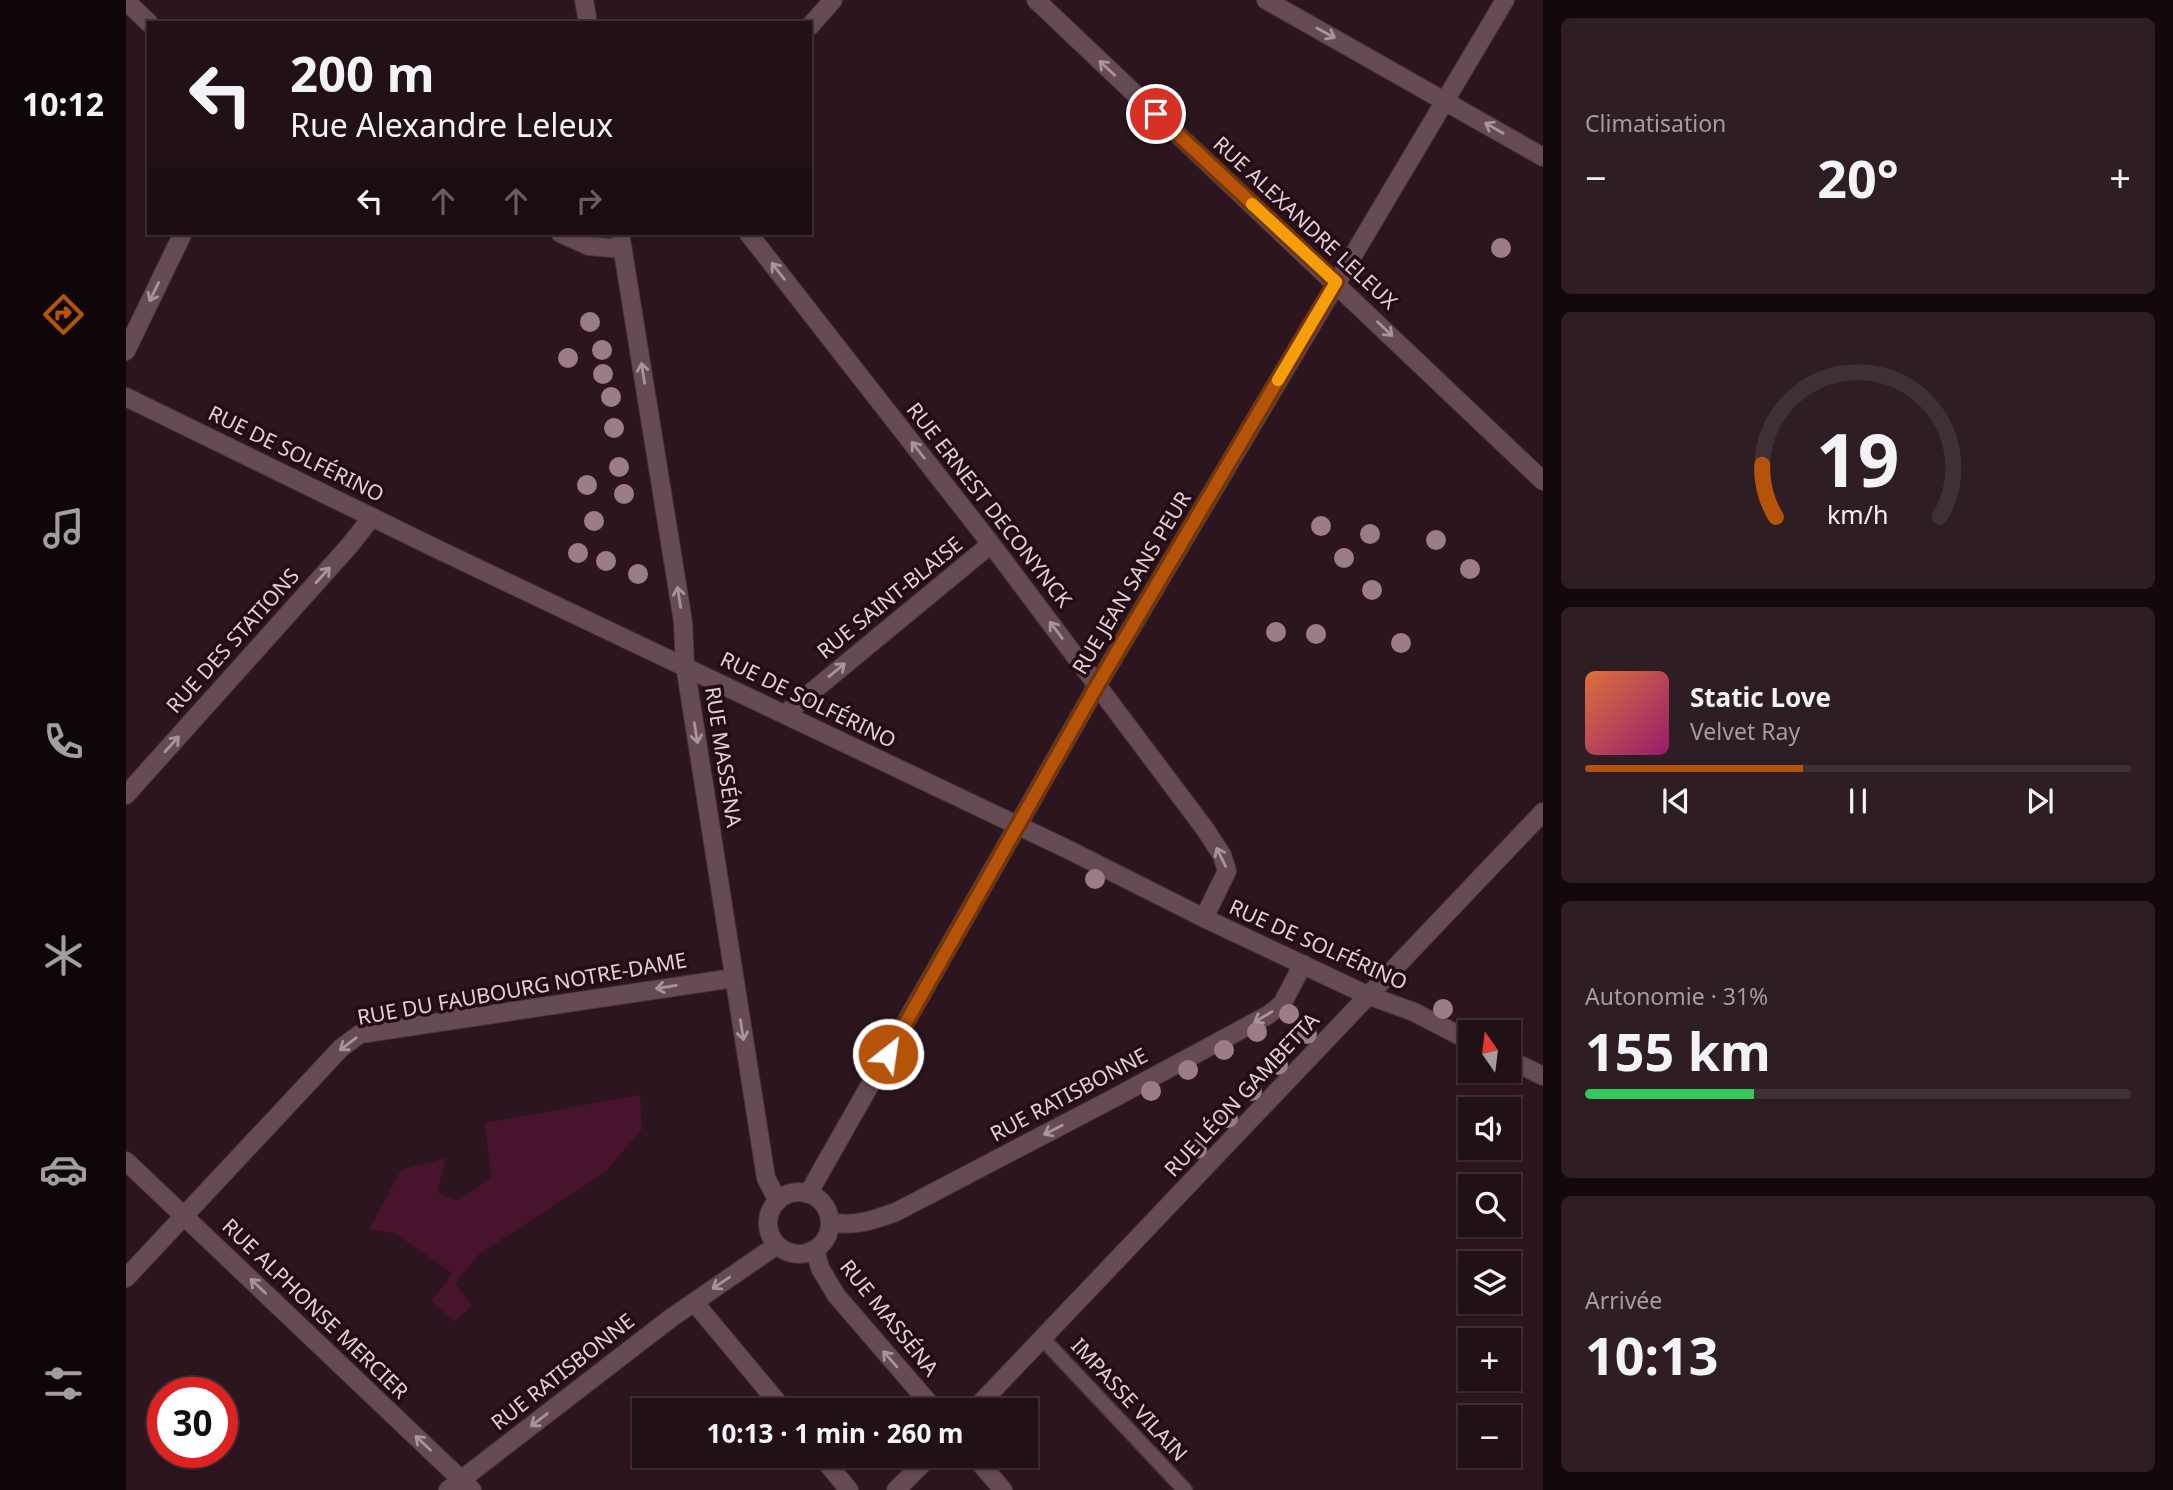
<!DOCTYPE html>
<html lang="fr">
<head>
<meta charset="utf-8">
<style>
	body { margin:0; font-family:"Noto Sans",sans-serif; background:#2e1e24; color:#f1f3f6; height:100vh; display:flex; flex-direction:column; font-size:26px; white-space:nowrap }
	* { box-sizing:border-box; margin:0 }
	p { font-size:23px; color:#a29da1 }
	.icon { flex:none; width:38px; height:38px; fill:none; stroke:currentColor; stroke-width:2; stroke-linecap:round; stroke-linejoin:round }
	.map { position:relative; flex:1; overflow:hidden }
	.panel { display:flex; flex-direction:column; gap:18px; padding:18px; background:#13090d; width:630px }
	.panel>* { flex:none }
	.guide { position:absolute; left:21px; top:21px; width:665px; height:214px; border-radius:0px; box-shadow:0 2px 5px #0004,0 0 0 2px #3f3036; background:#221017; color:#f1f3f6; overflow:hidden }
	.needle { width:46px; rotate:346deg }
	.fabs { position:absolute; left:1332px; top:1020px; display:grid; gap:14px }
	.fabs a { display:grid; place-items:center; width:63px; height:63px; border-radius:0px; background:#221017; box-shadow:0 2px 5px #0004,0 0 0 2px #3f3036; font-size:35px }
	.speed { position:absolute; left:21px; top:1377px; display:flex; gap:14px; font-size:35px; font-weight:700; text-align:center }
	.speed>* { display:grid; place-content:center; width:91px; height:91px; border-radius:50%; background:#221017; box-shadow:0 2px 5px #0004,0 0 0 2px #3f3036; line-height:1 }
	.speed .limit { border:10px solid #d22; background:#fff; color:#111 }
	.pin { position:absolute; display:grid; place-items:center; width:60px; height:60px; color:#fff; margin:-30px; border:4px solid #fff; border-radius:50%; box-shadow:0 2px 7px #0007 }
	.me { position:absolute; width:77px; margin:-38px; rotate:30deg; stroke-linejoin:round; filter:drop-shadow(0 0 5px #0008) }
	.turn { display:flex; align-items:center; gap:24px; height:147px; padding:0 28px; font-size:32px }
	.turn .icon { width:91px; height:91px; stroke-width:2.5 }
	.turn b { display:block; font-size:49px; line-height:60px }
	.lanes { display:flex; align-items:center; height:66px; padding:0 28px; background:#0003; justify-content:center; gap:35px; direction:ltr }
	.lanes .off { opacity:.35 }
	.big { font-size:52px; font-weight:700; line-height:1.1 }
	.panel .widget { flex:1; display:flex; flex-direction:column; justify-content:center; gap:10px; min-width:0; padding:0 24px; border-radius:10px; background:#2e1e24 }
	.panel .dial { align-items:center; gap:0 }
	.dial svg { height:182px; overflow:visible; fill:none; stroke:#3f3036; stroke-width:7; stroke-linecap:round; text-anchor:middle }
	.dial text { fill:#f1f3f6; stroke:none }
	.song { display:flex; align-items:center; gap:21px }
	.cover { width:84px; height:84px; border-radius:10px; background:linear-gradient(135deg,hsl(20 70% 55%),hsl(320 70% 35%)) }
	.played { height:7px; border-radius:4px; background:linear-gradient(90deg,#b45309 40%,#3f3036 40%) }
	.keys { display:flex; justify-content:space-around; direction:ltr }
	.heat { display:flex; justify-content:space-between; align-items:center; font-size:38px; direction:ltr }
	.charge { height:10px; border-radius:5px; background:linear-gradient(90deg,#34c759 31%,#3f3036 0) }
	.trip { position:absolute; left:506px; top:1398px; width:406px; height:70px; border-radius:0px; background:#221017; box-shadow:0 2px 5px #0004,0 0 0 2px #3f3036; font-weight:700; line-height:70px; text-align:center }
	main { display:flex; flex:1; min-height:0 }
	.menu { display:flex; flex-direction:column; width:126px; justify-content:space-around; align-items:center; background:#0e0609; color:#a29da1 }
	.menu .icon { width:49px; height:49px }
	.menu .selected { color:#b45309 }
	.menu b { font-size:32px; color:#f1f3f6 }
	.map>svg:first-child { display:block }
</style>
</head>
<body>
<main>
<nav class="menu">
<b>10:12</b>
<svg class="icon selected" aria-label="directions" viewBox="0 0 24 24"><path d="M12 3l9 9-9 9-9-9zM9 14v-3h6M13 9l2 2-2 2"/></svg>
<svg class="icon" aria-label="music" viewBox="0 0 24 24"><path d="M9 18V5l10-2v13"/><circle cx="6" cy="18" r="3"/><circle cx="16" cy="16" r="3"/></svg>
<svg class="icon" aria-label="phone" viewBox="0 0 24 24"><path d="M5 4h4l2 5-3 2q2 4 5 5l2-3 5 2v4C11 20 4 13 5 4z"/></svg>
<svg class="icon" aria-label="climate" viewBox="0 0 24 24"><path d="M12 3v18M4 7l16 10M4 17L20 7"/></svg>
<svg class="icon" aria-label="car" viewBox="0 0 24 24"><path d="M5 17H2v-5l4-1 3-4h7l3 4 3 1v5h-3M9 17h6M6 11h13"/><circle cx="7" cy="17" r="2"/><circle cx="17" cy="17" r="2"/></svg>
<svg class="icon" aria-label="filters" viewBox="0 0 24 24"><path d="M4 7h16M4 17h16"/><circle cx="9" cy="7" r="2"/><circle cx="15" cy="17" r="2"/></svg>
</nav>
<div class="map">
<svg width="1417" height="1490" viewBox="0 0 1417 1490">
	<rect width="100%" height="100%" fill="#2d151f"/>
	<!-- green -->
	<path fill="#48132d" d="M 514,1095 L 516,1129 L 479,1172 L 353,1254 L 329,1283 L 346,1306 L 328,1322 L 305,1301 L 322,1280 L 325,1272 L 268,1233 L 243,1230 L 275,1170 L 320,1158 L 311,1192 L 331,1201 L 365,1178 L 359,1123 Z"/>
	<g fill="none" stroke-linecap="round" stroke-linejoin="round">
		<!-- service casing -->
		<g stroke="#45333a" stroke-width="17">
			<path id="service" d="M 330,998 L 335,1018
				M 917,1339 L 1059,1490"/>
		</g>
		<!-- minor casing -->
		<g stroke="#45333a" stroke-width="20">
			<path id="minor" d="M 458,0 L 462,23
				M 910,0 L 1417,481
				M 1140,0 L 1417,157
				M 0,1 L 23,23
				M 684,26 L 707,0
				M 434,233 L 463,246 L 497,249
				M 494,233 L 557,622 L 559,665 L 640,1178 L 652,1201
				M 622,233 L 865,544 L 1079,829 L 1096,855 L 1101,871 L 1078,918
				M 0,351 L 57,233
				M 659,714 L 865,544
				M 0,795 L 224,545 L 246,517
				M 0,1161 L 346,1490
				M642 1223a31 31 0 1 1 62 0a31 31 0 1 1-62 0Z
				M 682,1194 L 972,684 L 1379,0
				M 704,1222 C 728,1227 748,1220 770,1212 L 988,1098 L 1142,1015 L 1156,1004 L 1177,964
				M 689,1249 L 694,1268 L 710,1295 L 809,1410
				M 0,1278 L 215,1048 L 234,1034 L 608,978
				M 568,1302 L 658,1410
				M 695,1456 L 723,1490
				M 848,1456 L 877,1490
				M 322,1490 L 545,1318 L 651,1245"/>
		</g>
		<!-- tertiary casing -->
		<g stroke="#45333a" stroke-width="20">
			<path id="tertiary" d="M 848,1410 L 1417,812
				M 770,1490 L 804,1456"/>
		</g>
		<!-- secondary casing -->
		<g stroke="#45333a" stroke-width="20">
			<path id="secondary" d="M 0,397 L 309,548 L 939,848 L 1078,918 L 1241,995 L 1288,1012 L 1344,1041
				M 1382,1059 L 1417,1076"/>
		</g>
		<!-- service -->
		<use href="#service" stroke="#664a55" stroke-width="14"/>
		<!-- minor -->
		<use href="#minor" stroke="#664a55" stroke-width="18"/>
		<!-- tertiary -->
		<use href="#tertiary" stroke="#664a55" stroke-width="18"/>
		<!-- secondary -->
		<use href="#secondary" stroke="#664a55" stroke-width="18"/>
	</g>
	<!-- trees -->
	<g fill="#9d7c89">
		<circle cx="1375" cy="248" r="10"/>
		<circle cx="464" cy="322" r="10"/>
		<circle cx="476" cy="350" r="10"/>
		<circle cx="442" cy="358" r="10"/>
		<circle cx="477" cy="374" r="10"/>
		<circle cx="485" cy="397" r="10"/>
		<circle cx="488" cy="428" r="10"/>
		<circle cx="493" cy="467" r="10"/>
		<circle cx="461" cy="485" r="10"/>
		<circle cx="498" cy="494" r="10"/>
		<circle cx="468" cy="521" r="10"/>
		<circle cx="1195" cy="526" r="10"/>
		<circle cx="1244" cy="534" r="10"/>
		<circle cx="1310" cy="540" r="10"/>
		<circle cx="452" cy="553" r="10"/>
		<circle cx="1218" cy="558" r="10"/>
		<circle cx="480" cy="561" r="10"/>
		<circle cx="1344" cy="569" r="10"/>
		<circle cx="512" cy="574" r="10"/>
		<circle cx="1246" cy="590" r="10"/>
		<circle cx="1150" cy="632" r="10"/>
		<circle cx="1190" cy="634" r="10"/>
		<circle cx="1275" cy="643" r="10"/>
		<circle cx="969" cy="879" r="10"/>
		<circle cx="1317" cy="1009" r="10"/>
		<circle cx="1163" cy="1014" r="10"/>
		<circle cx="1131" cy="1032" r="10"/>
		<circle cx="1181" cy="1034" r="10"/>
		<circle cx="1098" cy="1050" r="10"/>
		<circle cx="1152" cy="1065" r="10"/>
		<circle cx="1062" cy="1070" r="10"/>
		<circle cx="1025" cy="1091" r="10"/>
		<circle cx="1126" cy="1091" r="10"/>
		<circle cx="1102" cy="1118" r="10"/>
		<circle cx="1071" cy="1149" r="10"/>
	</g>
	<!-- one-way arrows -->
	<defs><path id="oneway-shaft" d="M-6 0H5M1.5-3L5.5 0L1.5 3" fill="none" stroke-width="1.6" stroke-linecap="round" stroke-linejoin="round" transform="scale(1.75)"/></defs>
	<g stroke="#aa949c">
		<use href="#oneway-shaft" transform="translate(1200 33) rotate(29)"/>
		<use href="#oneway-shaft" transform="translate(981 68) rotate(-137)"/>
		<use href="#oneway-shaft" transform="translate(1368 128) rotate(-150)"/>
		<use href="#oneway-shaft" transform="translate(652 271) rotate(-128)"/>
		<use href="#oneway-shaft" transform="translate(28 292) rotate(116)"/>
		<use href="#oneway-shaft" transform="translate(1259 329) rotate(44)"/>
		<use href="#oneway-shaft" transform="translate(517 373) rotate(-99)"/>
		<use href="#oneway-shaft" transform="translate(792 450) rotate(-128)"/>
		<use href="#oneway-shaft" transform="translate(197 575) rotate(-48)"/>
		<use href="#oneway-shaft" transform="translate(553 597) rotate(-99)"/>
		<use href="#oneway-shaft" transform="translate(930 630) rotate(-127)"/>
		<use href="#oneway-shaft" transform="translate(711 670) rotate(-39)"/>
		<use href="#oneway-shaft" transform="translate(570 733) rotate(81)"/>
		<use href="#oneway-shaft" transform="translate(46 744) rotate(-48)"/>
		<use href="#oneway-shaft" transform="translate(1095 857) rotate(-116)"/>
		<use href="#oneway-shaft" transform="translate(540 987) rotate(171)"/>
		<use href="#oneway-shaft" transform="translate(1137 1017) rotate(149)"/>
		<use href="#oneway-shaft" transform="translate(616 1030) rotate(81)"/>
		<use href="#oneway-shaft" transform="translate(222 1044) rotate(143)"/>
		<use href="#oneway-shaft" transform="translate(927 1130) rotate(153)"/>
		<use href="#oneway-shaft" transform="translate(595 1283) rotate(146)"/>
		<use href="#oneway-shaft" transform="translate(132 1286) rotate(-136)"/>
		<use href="#oneway-shaft" transform="translate(764 1359) rotate(-131)"/>
		<use href="#oneway-shaft" transform="translate(413 1420) rotate(142)"/>
		<use href="#oneway-shaft" transform="translate(297 1443) rotate(-137)"/>
	</g>
	<g fill="none" stroke-linecap="round" stroke-linejoin="round">
		<!-- route casing -->
		<g stroke="#753606" stroke-width="18">
			<path id="route" d="M 762,1054 L 972,684 L 1210,282 L 1030,114"/>
		</g>
		<!-- route -->
		<use href="#route" stroke="#b45309" stroke-width="12"/>
		<!-- slow -->
		<path stroke="#f59e0b" stroke-width="12" d="M 1126,204 L 1210,282 L 1152,380"/>
	</g>
	<g text-anchor="middle" stroke-width="7" stroke-linejoin="round" paint-order="stroke">
		<!-- street labels -->
		<g font-size="21" fill="#e1d0d6" stroke="#230c16">
			<text transform="translate(1179 223) rotate(43)" y="7">RUE ALEXANDRE LELEUX</text>
			<text transform="translate(170 454) rotate(26)" y="7">RUE DE SOLFÉRINO</text>
			<text transform="translate(863 505) rotate(52)" y="7">RUE ERNEST DECONYNCK</text>
			<text transform="translate(1006 583) rotate(-59)" y="7">RUE JEAN SANS PEUR</text>
			<text transform="translate(764 598) rotate(-39)" y="7">RUE SAINT-BLAISE</text>
			<text transform="translate(107 641) rotate(-48)" y="7">RUE DES STATIONS</text>
			<text transform="translate(682 700) rotate(26)" y="7">RUE DE SOLFÉRINO</text>
			<text transform="translate(597 757) rotate(81)" y="7">RUE MASSÉNA</text>
			<text transform="translate(1192 945) rotate(24)" y="7">RUE DE SOLFÉRINO</text>
			<text transform="translate(396 989) rotate(-10)" y="7">RUE DU FAUBOURG NOTRE-DAME</text>
			<text transform="translate(943 1095) rotate(-28)" y="7">RUE RATISBONNE</text>
			<text transform="translate(1116 1095) rotate(-47)" y="7">RUE LÉON GAMBETTA</text>
			<text transform="translate(189 1309) rotate(44)" y="7">RUE ALPHONSE MERCIER</text>
			<text transform="translate(763 1318) rotate(51)" y="7">RUE MASSÉNA</text>
			<text transform="translate(437 1372) rotate(-38)" y="7">RUE RATISBONNE</text>
			<text transform="translate(1003 1400) rotate(47)" y="7">IMPASSE VILAIN</text>
		</g>
	</g>
</svg>
<div class="fabs">
<a><svg class="needle" viewBox="-14 -14 28 28"><path d="M0-13l5 13h-10z" fill="#e53935"/><path d="M0 13l5-13h-10z" fill="#a29da1"/></svg></a>
<a><svg class="icon" aria-label="sound" viewBox="0 0 24 24"><path d="M4 9h4l5-4v14l-5-4H4zM17 9q2 3 0 6"/></svg></a>
<a><svg class="icon" aria-label="search" viewBox="0 0 24 24"><circle cx="10" cy="10" r="6"/><path d="M15 15l6 6"/></svg></a>
<a><svg class="icon" aria-label="layers" viewBox="0 0 24 24"><path d="M12 4l9 5-9 5-9-5zM3 14l9 5 9-5"/></svg></a>
<a>+</a>
<a>−</a>
</div>
<div class="speed"><div class="limit">30</div></div>
<div class="pin" style="left:1030px;top:114px;background:#d93025"><svg class="icon" aria-label="arrive" viewBox="0 0 24 24"><path d="M6 21V4h12l-3 4 3 4H6"/></svg></div>
<svg class="me" style="left:762px;top:1054px" viewBox="-20 -20 40 40"><circle r="17" fill="#b45309" stroke="#fff" stroke-width="3"/><path d="M0-11L8 9 0 5-8 9z" fill="#fff"/></svg>
<div class="trip">10:13 · 1 min · 260 m</div>
<div class="guide">
<div class="turn"><svg class="icon" aria-label="left" viewBox="0 0 24 24"><path d="M17 20v-9H6M10 6l-5 5 5 5"/></svg><div><b>200 m</b>Rue Alexandre Leleux</div></div>
<div class="lanes"><svg class="icon" aria-label="left" viewBox="0 0 24 24"><path d="M17 20v-9H6M10 6l-5 5 5 5"/></svg><svg class="icon off" aria-label="ahead" viewBox="0 0 24 24"><path d="M12 20V5M6 11l6-6 6 6"/></svg><svg class="icon off" aria-label="ahead" viewBox="0 0 24 24"><path d="M12 20V5M6 11l6-6 6 6"/></svg><svg class="icon off" aria-label="right" viewBox="0 0 24 24"><path d="M7 20v-9h11M14 6l5 5-5 5"/></svg></div>
</div>
</div>
<section class="panel">
<div class="widget"><p>Climatisation</p>
<div class="heat"><a>−</a><b class="big">20°</b><a>+</a></div>
</div>
<div class="widget dial"><svg viewBox="0 0 100 80">
<path d="M14 69A42 42 0 1 1 86 69"/>
<path d="M14 69A42 42 0 0 1 8 46" stroke="#b45309"/>
<text x="50" y="56" font-size="32" font-weight="700">19</text>
<text x="50" y="72" font-size="11">km/h</text>
</svg></div>
<div class="widget">
<div class="song"><i class="cover"></i><div><b>Static Love</b><p>Velvet Ray</p></div></div>
<div class="played"></div>
<div class="keys"><svg class="icon" aria-label="previous" viewBox="0 0 24 24"><path d="M18 5L8 12l10 7zM5 5v14"/></svg><svg class="icon" aria-label="pause" viewBox="0 0 24 24"><path d="M8 5v14M16 5v14"/></svg><svg class="icon" aria-label="next" viewBox="0 0 24 24"><path d="M6 5l10 7-10 7zM19 5v14"/></svg></div>
</div>
<div class="widget"><p>Autonomie · 31%</p><b class="big">155 km</b><div class="charge"></div></div>
<div class="widget"><p>Arrivée</p><b class="big">10:13</b></div>
</section>
</main>
</body>
</html>
